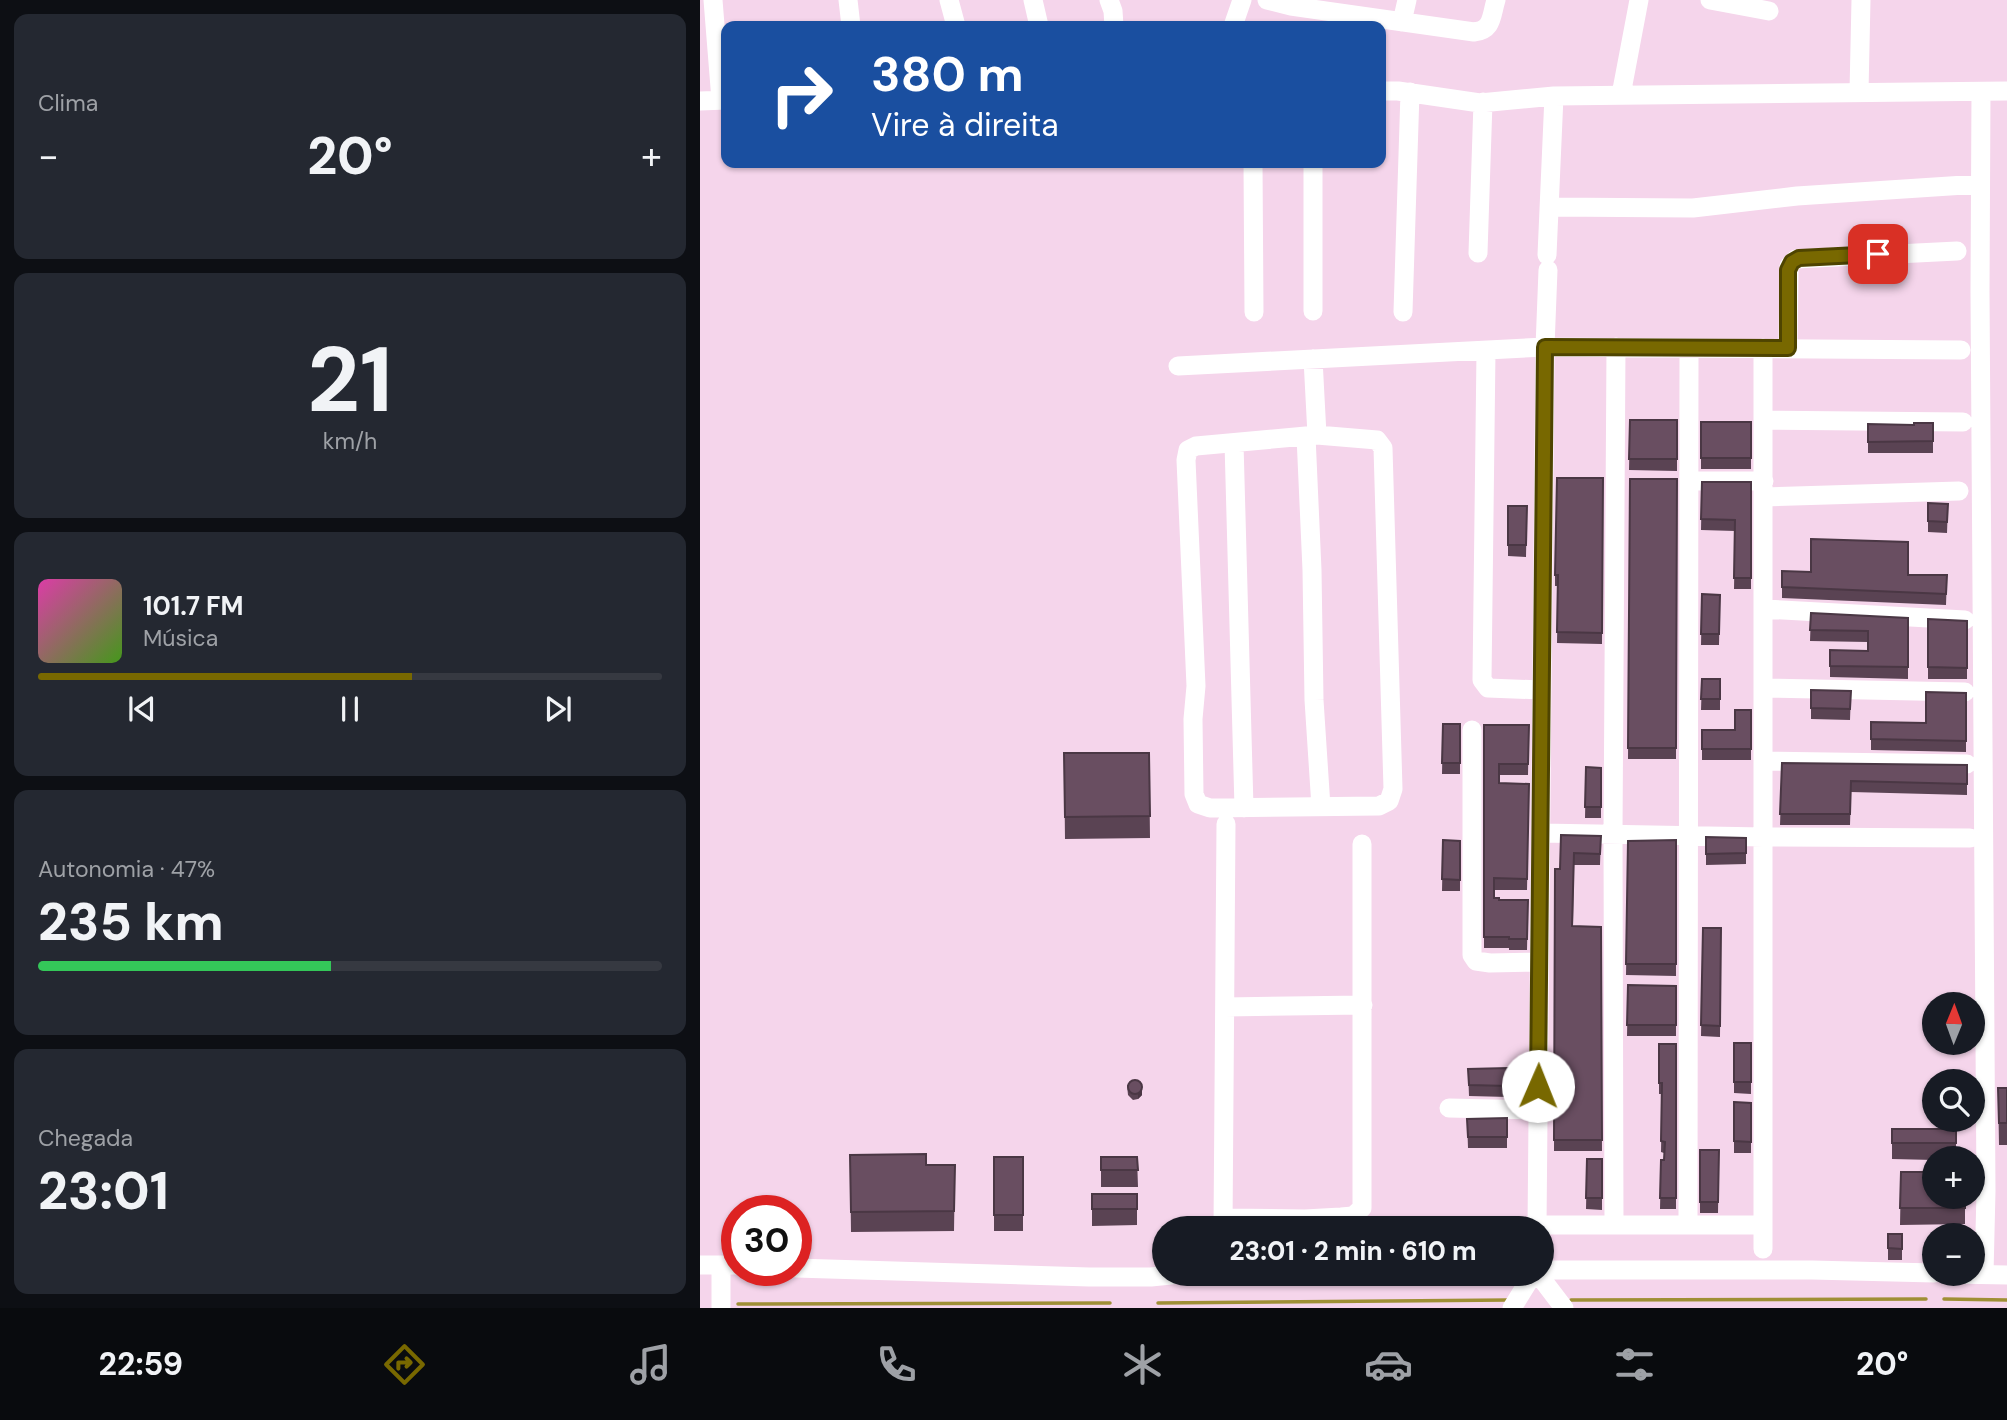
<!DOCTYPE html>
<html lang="pt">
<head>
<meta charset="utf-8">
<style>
	body { margin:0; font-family:"DM Sans",sans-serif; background:#242831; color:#f1f3f6; height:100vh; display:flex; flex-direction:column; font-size:26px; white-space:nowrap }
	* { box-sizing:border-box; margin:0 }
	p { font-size:23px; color:#9ea1a6 }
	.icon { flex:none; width:38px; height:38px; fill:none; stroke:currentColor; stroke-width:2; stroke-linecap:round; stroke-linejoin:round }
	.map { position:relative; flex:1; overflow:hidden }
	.drawer { display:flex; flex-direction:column; gap:14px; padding:14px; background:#0d0f14; width:700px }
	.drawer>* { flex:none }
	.hud { position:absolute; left:21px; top:21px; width:665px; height:147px; border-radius:14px; box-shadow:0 2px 5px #0004; background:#1a4fa0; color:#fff; overflow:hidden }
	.needle { width:46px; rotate:1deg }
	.buttons { position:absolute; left:1222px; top:992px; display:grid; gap:14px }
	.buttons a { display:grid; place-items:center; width:63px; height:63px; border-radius:50%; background:#171b24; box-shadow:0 2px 5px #0004; font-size:35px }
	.speed { position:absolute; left:21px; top:1195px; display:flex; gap:14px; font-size:35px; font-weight:700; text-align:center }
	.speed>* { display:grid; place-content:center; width:91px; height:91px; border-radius:50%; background:#171b24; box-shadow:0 2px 5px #0004; line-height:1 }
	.speed .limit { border:10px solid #d22; background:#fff; color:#111 }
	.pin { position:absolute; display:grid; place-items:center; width:60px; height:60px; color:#fff; margin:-30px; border-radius:14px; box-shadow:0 4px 10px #0006 }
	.me { position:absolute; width:77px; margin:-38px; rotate:1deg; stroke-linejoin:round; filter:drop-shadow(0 0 5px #0008) }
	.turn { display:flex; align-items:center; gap:24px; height:147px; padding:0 35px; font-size:32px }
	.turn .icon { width:91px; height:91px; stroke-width:2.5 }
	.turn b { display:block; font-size:49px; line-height:60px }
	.big { font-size:52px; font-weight:800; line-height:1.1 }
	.drawer .tile { flex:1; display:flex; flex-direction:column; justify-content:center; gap:10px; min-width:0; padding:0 24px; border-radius:14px; background:#242831 }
	.drawer .dial { align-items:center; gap:0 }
	.dial b { font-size:91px; line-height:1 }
	.song { display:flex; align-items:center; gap:21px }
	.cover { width:84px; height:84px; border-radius:10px; background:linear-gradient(135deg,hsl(320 70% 55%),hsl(100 70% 35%)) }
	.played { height:7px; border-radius:4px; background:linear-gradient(90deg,#786800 60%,#363941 60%) }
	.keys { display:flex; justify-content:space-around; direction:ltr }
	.heat { display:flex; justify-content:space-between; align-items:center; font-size:38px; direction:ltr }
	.charge { height:10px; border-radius:5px; background:linear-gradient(90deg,#34c759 47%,#363941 0) }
	.trip { position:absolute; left:452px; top:1216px; width:402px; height:70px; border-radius:35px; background:#171b24; box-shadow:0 2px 5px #0004; font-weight:800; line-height:70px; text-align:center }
	.tab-bar { display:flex; height:112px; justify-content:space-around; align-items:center; background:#090b0e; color:#9ea1a6 }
	.tab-bar .icon { width:49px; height:49px }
	.tab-bar .current { color:#786800 }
	.tab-bar b { font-size:32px; color:#f1f3f6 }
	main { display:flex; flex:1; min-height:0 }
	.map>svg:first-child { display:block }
</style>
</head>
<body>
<main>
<section class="drawer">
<div class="tile"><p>Clima</p>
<div class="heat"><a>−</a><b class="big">20°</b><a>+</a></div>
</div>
<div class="tile dial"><b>21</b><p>km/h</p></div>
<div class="tile">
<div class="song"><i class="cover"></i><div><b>101.7 FM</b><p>Música</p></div></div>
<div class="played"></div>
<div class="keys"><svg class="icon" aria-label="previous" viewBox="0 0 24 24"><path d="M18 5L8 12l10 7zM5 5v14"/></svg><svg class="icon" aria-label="pause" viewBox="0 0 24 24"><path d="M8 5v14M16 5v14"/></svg><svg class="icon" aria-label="next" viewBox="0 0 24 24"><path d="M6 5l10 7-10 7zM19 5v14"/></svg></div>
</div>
<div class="tile"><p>Autonomia · 47%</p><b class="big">235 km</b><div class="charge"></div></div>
<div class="tile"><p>Chegada</p><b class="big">23:01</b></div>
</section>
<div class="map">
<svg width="1307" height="1308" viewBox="0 0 1307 1308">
	<rect width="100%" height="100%" fill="#f5d5eb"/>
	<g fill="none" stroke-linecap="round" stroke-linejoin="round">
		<!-- stream -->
		<path stroke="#9f8f35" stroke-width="3.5" d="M 1244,1299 L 1307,1300
			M 871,1300 L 1226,1299
			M 458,1303 L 809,1300
			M 38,1304 L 410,1303"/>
		<!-- minor -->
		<path stroke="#fff" stroke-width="19" d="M 13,0 L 21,100
			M 148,0 L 151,26
			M 249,0 L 256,26
			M 333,0 L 339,26
			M 409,0 L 413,11 L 414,26
			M 567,0 L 591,6 L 774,32 C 793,30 791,16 796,0
			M 1010,0 L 1069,11
			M 702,22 L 707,0
			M 533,26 L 542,0
			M 681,91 L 698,91 L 780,103 L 854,96 L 1307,91
			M 1159,92 L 1161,0
			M 1281,92 L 1280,292 L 1286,1191 L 1284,1275
			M 921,95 L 939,0
			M 0,101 L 26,100
			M 553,163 L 554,312
			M 849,207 L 993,208 L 1097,196 L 1280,184
			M 778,253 L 783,102
			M 847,255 L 854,96
			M 613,311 L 613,163
			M 703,312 L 710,92
			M 1088,348 L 1089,270 L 1089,266 L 1096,259 L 1257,251
			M 786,351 L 782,680 L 788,688 L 842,690
			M 613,359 L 617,435 L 496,446 L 488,450 L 486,460 L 496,686 L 493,719 L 494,794 L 498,804 L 510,808 L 679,806 L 689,801 L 693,789 L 683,448 L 677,440 L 617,435
			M 478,366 L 845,347 L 1261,350
			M 1064,420 L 1263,422
			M 606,436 L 612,570 L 614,700 L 621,807
			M 534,443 L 544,808
			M 989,481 L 1064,481
			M 1064,497 L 1259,491
			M 1064,609 L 1265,620
			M 1064,688 L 1265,692
			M 772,730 L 772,955 L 776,961 L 790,963 L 839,962
			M 1064,761 L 1267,764
			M 841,833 L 1064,837 L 1270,838
			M 525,1007 L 663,1005
			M 749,1108 L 837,1110
			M 524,1218 L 605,1219 L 641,1217 L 653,1216 L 662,1208 L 662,844
			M 837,1225 L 1063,1225
			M 914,1225 L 913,834 L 916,347
			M 988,1225 L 989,349
			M 523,1228 L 526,824
			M 837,1228 L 845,347 L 848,270
			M 1063,1249 L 1063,348
			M 0,1265 L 37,1265
			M 21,1265 L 21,1308
			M 96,1268 L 389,1277 L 451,1277 L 480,1274
			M 842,1270 L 1112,1270 L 1234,1273
			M 838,1274 L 864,1308
			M 1254,1274 L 1307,1275
			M 812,1308 L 833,1274"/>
	</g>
	<!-- wall -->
	<path fill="#5a4353" d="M 930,420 L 977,420 L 977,471 L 929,470 Z
		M 1001,422 L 1051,422 L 1051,469 L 1001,469 Z
		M 1233,423 L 1233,453 L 1168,453 L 1168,424 L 1214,425 Z
		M 903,478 L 902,644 L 857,643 L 858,586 L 855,586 L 855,575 Z
		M 930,479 L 977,479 L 976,759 L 928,759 Z
		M 1002,482 L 1051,482 L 1051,589 L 1034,589 L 1035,531 L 1001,530 Z
		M 1228,503 L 1248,504 L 1247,533 L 1228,532 Z
		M 808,506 L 827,506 L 826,557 L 808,556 Z
		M 1082,571 L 1247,575 L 1246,605 L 1082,598 Z
		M 1002,594 L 1020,595 L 1019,645 L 1001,645 Z
		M 1111,613 L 1208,618 L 1208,679 L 1130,677 L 1130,650 L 1168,651 L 1168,642 L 1110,641 Z
		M 1228,619 L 1267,621 L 1267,679 L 1228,679 Z
		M 1002,679 L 1020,679 L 1020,710 L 1001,710 Z
		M 1111,690 L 1151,691 L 1150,720 L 1111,719 Z
		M 1266,693 L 1266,752 L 1171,750 L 1171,722 L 1226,723 Z
		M 1051,710 L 1051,760 L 1002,760 L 1002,730 L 1035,730 Z
		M 743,724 L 760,724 L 760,774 L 742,774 Z
		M 784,725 L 829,725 L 828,775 L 799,775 L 799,783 L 829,784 L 827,890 L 794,890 L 794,898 L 799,900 L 828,900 L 827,950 L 809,950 L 809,948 L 784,948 Z
		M 364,753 L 449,753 L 450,838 L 365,839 Z
		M 1082,763 L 1267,765 L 1267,795 L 1151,792 L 1150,825 L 1080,825 Z
		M 886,767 L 901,768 L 901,818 L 885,818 Z
		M 861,835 L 901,836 L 900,865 L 874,865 L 873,926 L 901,927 L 902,1151 L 854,1151 L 855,869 L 860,869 Z
		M 1006,837 L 1046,838 L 1046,864 L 1006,865 Z
		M 743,840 L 760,841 L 760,891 L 742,891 Z
		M 976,840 L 976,976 L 926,975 L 928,841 Z
		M 1003,928 L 1021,928 L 1020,1037 L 1001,1036 Z
		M 928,985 L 976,986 L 976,1036 L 927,1036 Z
		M 1034,1043 L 1051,1043 L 1051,1094 L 1034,1093 Z
		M 959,1044 L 976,1044 L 976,1209 L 960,1209 L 961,1160 L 964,1160 L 964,1153 L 961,1152 L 962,1094 L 959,1094 Z
		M 808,1068 L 808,1097 L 769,1096 L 768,1069 Z
		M 427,1085 L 442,1085 L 442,1095 L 438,1099 L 433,1100 L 428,1095 Z
		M 1298,1088 L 1307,1088 L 1307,1145 L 1299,1145 Z
		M 1034,1102 L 1051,1103 L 1051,1153 L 1034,1153 Z
		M 807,1118 L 807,1148 L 768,1148 L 767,1119 Z
		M 1192,1129 L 1256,1129 L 1256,1158 L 1234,1158 L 1234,1160 L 1192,1159 Z
		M 1000,1150 L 1019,1150 L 1018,1213 L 1000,1213 Z
		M 150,1155 L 226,1165 L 255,1165 L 254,1231 L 151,1232 Z
		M 294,1157 L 323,1157 L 323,1231 L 294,1231 Z
		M 401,1157 L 437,1157 L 438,1187 L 401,1187 Z
		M 887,1159 L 902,1159 L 902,1210 L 886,1209 Z
		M 1201,1172 L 1265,1197 L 1265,1224 L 1200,1225 Z
		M 392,1194 L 437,1194 L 437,1225 L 392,1226 Z
		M 1188,1234 L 1202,1234 L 1202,1260 L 1188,1260 Z"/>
	<!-- shaded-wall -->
	<path fill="#4a3744" d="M 442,1090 L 442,1095 L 438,1099 L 438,1094 Z"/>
	<!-- building -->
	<path fill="#694e61" stroke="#4a3744" stroke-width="2" d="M 930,420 L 977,420 L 977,459 L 929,459 Z
		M 1001,422 L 1051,422 L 1051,458 L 1001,458 Z
		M 1214,423 L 1233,423 L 1233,441 L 1168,442 L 1168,424 L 1214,425 Z
		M 857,478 L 903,478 L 902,633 L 857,632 L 858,575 L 855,575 Z
		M 930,479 L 977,479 L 976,748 L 928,748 Z
		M 1002,482 L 1051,482 L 1051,578 L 1034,578 L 1035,520 L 1001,519 Z
		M 1228,503 L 1248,504 L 1247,522 L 1228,521 Z
		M 808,506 L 827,506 L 826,545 L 808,545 Z
		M 1111,539 L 1208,542 L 1208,575 L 1247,575 L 1246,594 L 1082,587 L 1082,571 L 1111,572 Z
		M 1002,594 L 1020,595 L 1019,634 L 1001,634 Z
		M 1111,613 L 1208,618 L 1208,667 L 1130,666 L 1130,650 L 1168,651 L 1168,631 L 1110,630 Z
		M 1228,619 L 1267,621 L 1267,668 L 1228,667 Z
		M 1002,679 L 1020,679 L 1020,699 L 1001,699 Z
		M 1111,690 L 1151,691 L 1150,709 L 1111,708 Z
		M 1226,692 L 1266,693 L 1266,741 L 1171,739 L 1171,722 L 1226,723 Z
		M 1035,710 L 1051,710 L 1051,749 L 1002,749 L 1002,730 L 1035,730 Z
		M 743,724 L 760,724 L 760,763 L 742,763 Z
		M 784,725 L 829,725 L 828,764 L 799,764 L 799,783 L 829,784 L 827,879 L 794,878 L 794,898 L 799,898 L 799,900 L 828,900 L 827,939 L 809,939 L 809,937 L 784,937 Z
		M 364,753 L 449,753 L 450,816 L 365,817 Z
		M 1082,763 L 1267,765 L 1267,784 L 1151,781 L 1150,814 L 1080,814 Z
		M 886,767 L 901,768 L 901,807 L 885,807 Z
		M 861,835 L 901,836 L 900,854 L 874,853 L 872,926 L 901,927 L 902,1140 L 854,1140 L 855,869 L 860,869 Z
		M 1006,837 L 1046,838 L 1046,853 L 1006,854 Z
		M 743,840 L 760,841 L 760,880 L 742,879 Z
		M 976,840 L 976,964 L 926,964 L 928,841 Z
		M 1003,928 L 1021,928 L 1020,1026 L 1001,1025 Z
		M 928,985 L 976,986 L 976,1025 L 927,1025 Z
		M 1034,1043 L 1051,1043 L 1051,1082 L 1034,1082 Z
		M 959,1044 L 976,1044 L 976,1198 L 960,1198 L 961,1160 L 964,1160 L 965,1142 L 961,1141 L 962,1083 L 959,1083 Z
		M 808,1068 L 808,1086 L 769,1085 L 768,1069 Z
		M428 1087a7 7 0 1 1 14 0a7 7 0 1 1-14 0Z
		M 1298,1088 L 1307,1088 L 1307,1123 L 1299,1123 Z
		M 1034,1102 L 1051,1103 L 1051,1142 L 1034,1141 Z
		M 807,1118 L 807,1137 L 768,1137 L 767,1119 Z
		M 1192,1129 L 1256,1129 L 1256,1143 L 1192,1143 Z
		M 1000,1150 L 1019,1150 L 1018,1202 L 1000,1202 Z
		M 226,1154 L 226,1165 L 255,1165 L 254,1211 L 151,1212 L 150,1155 Z
		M 294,1157 L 323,1157 L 323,1215 L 294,1215 Z
		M 401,1157 L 437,1157 L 438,1170 L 401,1170 Z
		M 887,1159 L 902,1159 L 902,1198 L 886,1198 Z
		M 1201,1172 L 1234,1172 L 1234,1197 L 1265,1197 L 1265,1208 L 1200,1208 Z
		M 392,1194 L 437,1194 L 437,1209 L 392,1209 Z
		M 1188,1234 L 1202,1234 L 1202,1249 L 1188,1248 Z"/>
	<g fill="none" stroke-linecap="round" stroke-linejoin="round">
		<!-- route casing -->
		<g stroke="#4e4400" stroke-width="18">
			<path id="route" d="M 838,1086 L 845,347 L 1088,348 L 1088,270 L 1092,262 L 1099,258 L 1178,254"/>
		</g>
		<!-- route -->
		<use href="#route" stroke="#786800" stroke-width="12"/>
	</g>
</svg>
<div class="buttons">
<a><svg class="needle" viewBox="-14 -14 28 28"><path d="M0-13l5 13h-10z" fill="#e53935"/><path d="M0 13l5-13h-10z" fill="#9ea1a6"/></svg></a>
<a><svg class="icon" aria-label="search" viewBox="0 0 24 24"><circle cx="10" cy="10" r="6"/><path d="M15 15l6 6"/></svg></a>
<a>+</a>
<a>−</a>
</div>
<div class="speed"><div class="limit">30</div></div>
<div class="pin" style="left:1178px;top:254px;background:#d93025"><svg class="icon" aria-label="arrive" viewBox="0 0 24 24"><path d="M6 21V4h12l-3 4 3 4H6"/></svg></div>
<svg class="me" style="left:838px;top:1086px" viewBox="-20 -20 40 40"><circle r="19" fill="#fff"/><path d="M0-13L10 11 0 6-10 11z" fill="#786800"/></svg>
<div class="trip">23:01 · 2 min · 610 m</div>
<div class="hud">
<div class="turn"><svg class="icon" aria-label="right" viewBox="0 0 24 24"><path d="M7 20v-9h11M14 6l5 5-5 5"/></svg><div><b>380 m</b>Vire à direita</div></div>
</div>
</div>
</main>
<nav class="tab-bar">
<b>22:59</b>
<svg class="icon current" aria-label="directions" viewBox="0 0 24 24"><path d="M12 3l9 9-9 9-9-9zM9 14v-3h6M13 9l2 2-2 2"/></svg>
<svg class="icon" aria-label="music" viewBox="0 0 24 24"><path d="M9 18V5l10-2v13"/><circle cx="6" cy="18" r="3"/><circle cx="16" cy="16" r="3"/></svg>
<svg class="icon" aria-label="phone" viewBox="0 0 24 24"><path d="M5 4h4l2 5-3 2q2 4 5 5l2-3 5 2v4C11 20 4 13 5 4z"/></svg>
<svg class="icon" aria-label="climate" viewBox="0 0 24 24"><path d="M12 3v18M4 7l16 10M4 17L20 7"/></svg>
<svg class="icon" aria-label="car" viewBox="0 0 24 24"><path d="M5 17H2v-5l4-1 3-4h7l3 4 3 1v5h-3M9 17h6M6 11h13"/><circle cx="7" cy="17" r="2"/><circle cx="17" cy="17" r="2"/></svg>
<svg class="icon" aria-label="filters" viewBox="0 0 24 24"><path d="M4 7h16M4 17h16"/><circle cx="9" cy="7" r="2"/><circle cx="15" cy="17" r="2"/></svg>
<b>20°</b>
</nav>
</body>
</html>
